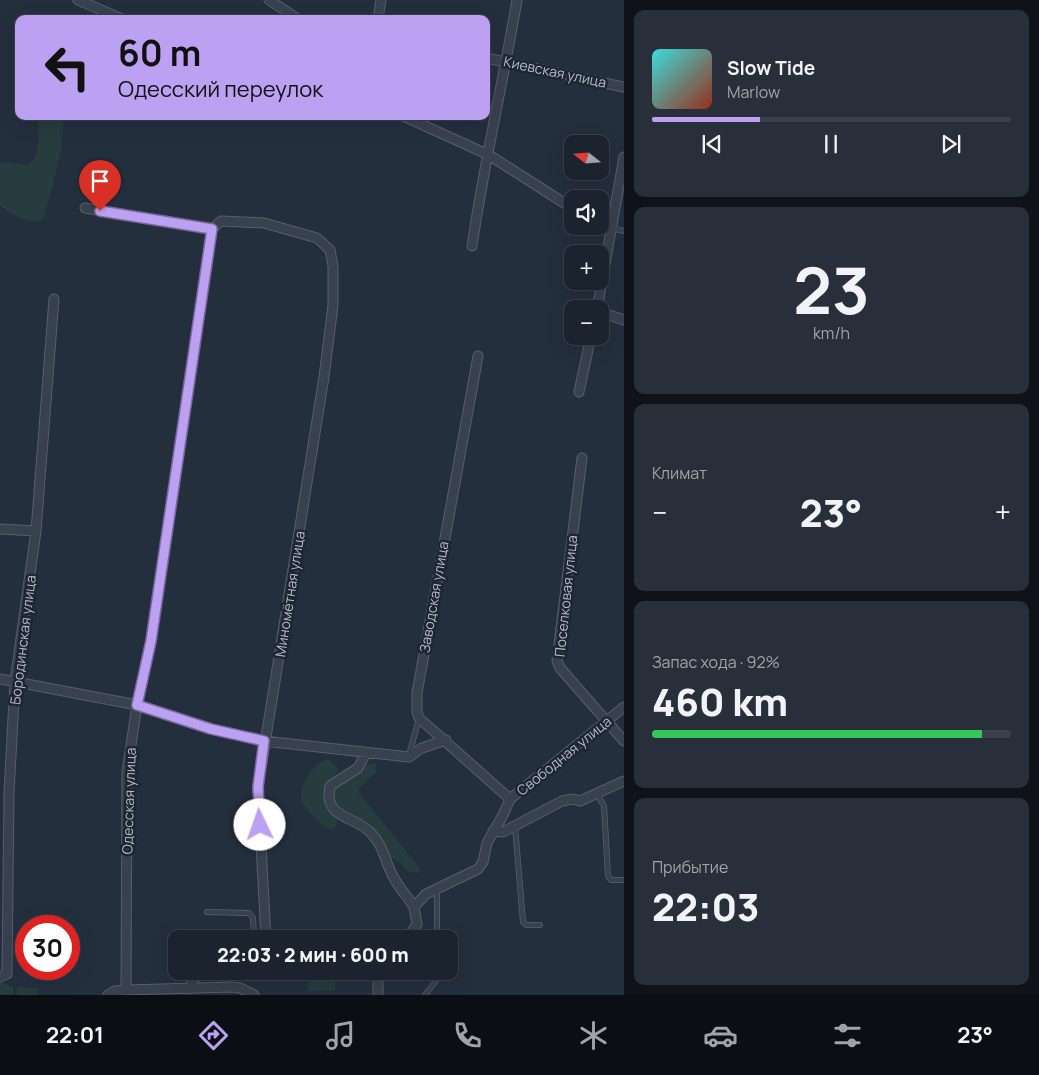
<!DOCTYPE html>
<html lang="ru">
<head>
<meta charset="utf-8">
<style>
	body { margin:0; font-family:Manrope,sans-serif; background:#282f3a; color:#f1f3f6; height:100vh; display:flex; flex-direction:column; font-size:19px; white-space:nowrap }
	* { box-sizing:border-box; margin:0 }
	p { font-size:16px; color:#a0a4aa }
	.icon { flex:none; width:28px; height:28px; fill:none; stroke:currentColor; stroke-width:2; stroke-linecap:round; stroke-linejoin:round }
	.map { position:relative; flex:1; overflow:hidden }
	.side { display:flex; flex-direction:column; gap:10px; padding:10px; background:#0f1319; width:415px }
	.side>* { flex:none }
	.hud { position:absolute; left:15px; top:15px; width:475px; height:105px; border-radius:10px; box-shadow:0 5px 20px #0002,0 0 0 1px #39404a; background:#bca0f2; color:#111; overflow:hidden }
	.needle { width:32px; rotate:287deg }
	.tools { position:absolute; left:564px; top:135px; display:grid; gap:10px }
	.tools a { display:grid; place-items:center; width:45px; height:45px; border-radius:10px; background:#1b232e; box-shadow:0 5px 20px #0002,0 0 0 1px #39404a; font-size:25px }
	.speed { position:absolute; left:15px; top:915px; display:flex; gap:10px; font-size:25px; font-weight:700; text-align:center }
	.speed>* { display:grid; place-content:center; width:65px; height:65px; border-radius:50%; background:#1b232e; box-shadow:0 5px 20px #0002,0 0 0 1px #39404a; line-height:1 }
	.speed .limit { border:8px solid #d22; background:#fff; color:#111 }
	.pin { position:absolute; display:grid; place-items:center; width:42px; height:42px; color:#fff; margin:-51px -21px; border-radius:50% 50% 50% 0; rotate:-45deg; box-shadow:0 0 5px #0007 }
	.pin .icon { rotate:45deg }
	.me { position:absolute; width:55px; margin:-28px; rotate:357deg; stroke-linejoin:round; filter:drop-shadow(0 0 4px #0008) }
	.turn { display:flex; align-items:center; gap:18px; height:105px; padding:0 20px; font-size:22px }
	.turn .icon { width:65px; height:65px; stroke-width:2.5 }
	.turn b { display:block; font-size:35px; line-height:42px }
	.big { font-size:38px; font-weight:800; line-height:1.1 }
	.side .card { flex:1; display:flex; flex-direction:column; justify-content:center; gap:8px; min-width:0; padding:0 18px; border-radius:10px; background:#282f3a }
	.side .dial { align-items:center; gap:0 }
	.dial b { font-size:65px; line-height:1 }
	.song { display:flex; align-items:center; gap:15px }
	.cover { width:60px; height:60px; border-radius:8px; background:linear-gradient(135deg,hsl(180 70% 55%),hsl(10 70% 35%)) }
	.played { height:5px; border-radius:2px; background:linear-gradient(90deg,#bca0f2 30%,#39404a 30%) }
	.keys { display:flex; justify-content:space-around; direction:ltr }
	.heat { display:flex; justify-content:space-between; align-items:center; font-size:28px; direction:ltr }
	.charge { height:8px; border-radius:4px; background:linear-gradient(90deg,#34c759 92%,#39404a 0) }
	.trip { position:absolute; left:168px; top:930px; width:290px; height:50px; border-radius:10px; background:#1b232e; box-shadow:0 5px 20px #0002,0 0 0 1px #39404a; font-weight:800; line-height:50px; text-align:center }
	.menu { display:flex; height:80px; justify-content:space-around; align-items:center; background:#0b0e12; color:#a0a4aa }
	.menu .icon { width:35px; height:35px }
	.menu .on { color:#bca0f2 }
	.menu b { font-size:22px; color:#f1f3f6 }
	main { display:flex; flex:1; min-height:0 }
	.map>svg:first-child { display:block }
</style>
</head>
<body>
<main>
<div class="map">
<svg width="624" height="995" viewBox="0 0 624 995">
	<rect width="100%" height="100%" fill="#242f3e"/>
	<!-- green -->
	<path fill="#263c3f" d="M 38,116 L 63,116 C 64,155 53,181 44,218 C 30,228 11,213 0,206 L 0,162 L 28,165 C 42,155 38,132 38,116 Z
		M 328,759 L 337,766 L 337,773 C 329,785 320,797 330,811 C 332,815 336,817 338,820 L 335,828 L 330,829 C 322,827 305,808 301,800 C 300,783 311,765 328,759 Z
		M 373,763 L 377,765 L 376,772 L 359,788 L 359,793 L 420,868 L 420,873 L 407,871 L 400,862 L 387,856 L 378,844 L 342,812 L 333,800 L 334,787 L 365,765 Z
		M 335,973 L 335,990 L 308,991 L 307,974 Z
		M 0,982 L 13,987 L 13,995 L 0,994 Z
		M 17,987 L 38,988 L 38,995 L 17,995 Z"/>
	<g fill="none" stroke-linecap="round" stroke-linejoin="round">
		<!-- lane casing -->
		<g stroke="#565f6c" stroke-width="6">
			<path id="lane" d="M 612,228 L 624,231
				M 409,755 L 419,718
				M 597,794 L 604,806 L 608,876 L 611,880 L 623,880
				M 515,826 L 523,922 L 526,925 L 540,925
				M 437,890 L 437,939
				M 207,912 L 249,913 L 253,918 L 254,939
				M 425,995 L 436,981 L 438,971"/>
		</g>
		<!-- street casing -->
		<g stroke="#565f6c" stroke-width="11">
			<path id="street" d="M 78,0 L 122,19
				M 269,0 L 298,19
				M 378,19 L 381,0
				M 486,58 L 624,87
				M 403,116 L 489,155 L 572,208
				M 85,208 L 212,229 L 221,221 L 264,223 L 317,238 L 330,250 L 333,266 L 333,305 L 324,377 L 258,787 L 266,939
				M 600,224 L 612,228
				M 472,246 C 484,164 503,82 517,0
				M 597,309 L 624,157
				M 600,312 L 624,320
				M 478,356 L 417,693 L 417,712 L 419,718 L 510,799
				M 579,392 L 591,336
				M 582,458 L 557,661 L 560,668 L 624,741
				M 0,529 L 36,531
				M 0,679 L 137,705 L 211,729 L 264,741 L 409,757 L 422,748 L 446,740
				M 366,753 L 358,768 L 330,786 C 323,819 354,815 371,833 C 384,846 385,863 394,878 C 399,888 408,897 414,907
				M 493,831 L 503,832 L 562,801 L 573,799 L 580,801 L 624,781
				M 407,939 L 417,924 L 414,907 L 426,894 L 478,869 L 483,862 L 487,843 L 503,815 L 510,799 L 624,707
				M 0,977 L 7,974 L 9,793 L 15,681 L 36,531 L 54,299
				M 190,989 C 192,973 204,974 218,971
				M 126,990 L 127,772 L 137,705 L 151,641 L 212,229
				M 108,995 L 115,991 L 126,990 L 232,987 L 240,988 L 254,995
				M 378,995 L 378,971"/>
		</g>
		<!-- lane -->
		<use href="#lane" stroke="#38414e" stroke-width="4.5"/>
		<!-- street -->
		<use href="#street" stroke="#38414e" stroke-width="9"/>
	</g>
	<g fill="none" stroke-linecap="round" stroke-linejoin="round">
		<!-- route casing -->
		<g stroke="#7a689d" stroke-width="12">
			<path id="route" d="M 100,211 L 212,229 L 151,641 L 137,705 L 211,729 L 264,741 L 258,787 L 260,825"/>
		</g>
		<!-- route -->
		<use href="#route" stroke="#bca0f2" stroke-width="9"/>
	</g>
	<g text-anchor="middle" stroke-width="5" stroke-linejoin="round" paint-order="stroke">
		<!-- street labels -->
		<g font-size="14" fill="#b4bcc9" stroke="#1d2633">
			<text transform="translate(555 72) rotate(12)" y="5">Киевская улица</text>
			<text transform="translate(290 594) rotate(-81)" y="5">Миномётная улица</text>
			<text transform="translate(566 596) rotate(-84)" y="5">Поселковая улица</text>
			<text transform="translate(434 597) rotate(-80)" y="5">Заводская улица</text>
			<text transform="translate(23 640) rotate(-83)" y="5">Бородинская улица</text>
			<text transform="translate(564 756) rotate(-39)" y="5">Свободная улица</text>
			<text transform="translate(129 801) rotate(-88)" y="5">Одесская улица</text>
		</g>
	</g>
</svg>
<div class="tools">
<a><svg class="needle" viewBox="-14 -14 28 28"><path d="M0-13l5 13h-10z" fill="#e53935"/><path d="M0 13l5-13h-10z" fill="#a0a4aa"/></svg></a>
<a><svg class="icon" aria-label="sound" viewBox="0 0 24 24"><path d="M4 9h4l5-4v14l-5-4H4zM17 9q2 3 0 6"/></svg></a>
<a>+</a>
<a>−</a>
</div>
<div class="speed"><div class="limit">30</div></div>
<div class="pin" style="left:100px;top:211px;background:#d93025"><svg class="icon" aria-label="arrive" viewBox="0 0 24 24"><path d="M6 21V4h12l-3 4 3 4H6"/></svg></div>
<svg class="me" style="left:260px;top:825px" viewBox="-20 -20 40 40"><circle r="19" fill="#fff"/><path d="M0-13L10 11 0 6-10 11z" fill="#bca0f2"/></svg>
<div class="trip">22:03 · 2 мин · 600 m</div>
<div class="hud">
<div class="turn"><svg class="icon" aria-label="left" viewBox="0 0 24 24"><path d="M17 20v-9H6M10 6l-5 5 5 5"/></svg><div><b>60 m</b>Одесский переулок</div></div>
</div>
</div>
<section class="side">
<div class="card">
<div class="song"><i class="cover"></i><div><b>Slow Tide</b><p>Marlow</p></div></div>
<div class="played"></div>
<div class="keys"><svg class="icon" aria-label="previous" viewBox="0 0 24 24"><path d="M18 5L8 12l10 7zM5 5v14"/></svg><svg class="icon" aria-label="pause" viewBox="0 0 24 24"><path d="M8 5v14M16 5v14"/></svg><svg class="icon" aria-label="next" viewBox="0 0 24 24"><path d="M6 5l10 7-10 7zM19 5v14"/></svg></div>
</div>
<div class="card dial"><b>23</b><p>km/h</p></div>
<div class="card"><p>Климат</p>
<div class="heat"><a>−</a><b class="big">23°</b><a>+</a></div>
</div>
<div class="card"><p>Запас хода · 92%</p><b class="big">460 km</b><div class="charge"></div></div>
<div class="card"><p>Прибытие</p><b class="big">22:03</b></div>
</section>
</main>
<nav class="menu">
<b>22:01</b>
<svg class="icon on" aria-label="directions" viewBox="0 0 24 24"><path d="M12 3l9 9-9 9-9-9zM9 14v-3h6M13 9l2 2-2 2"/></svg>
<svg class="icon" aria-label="music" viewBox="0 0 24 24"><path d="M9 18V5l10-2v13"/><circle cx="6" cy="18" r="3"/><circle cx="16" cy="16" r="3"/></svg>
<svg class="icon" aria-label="phone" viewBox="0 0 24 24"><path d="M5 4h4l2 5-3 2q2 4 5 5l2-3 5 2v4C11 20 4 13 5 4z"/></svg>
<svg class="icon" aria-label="climate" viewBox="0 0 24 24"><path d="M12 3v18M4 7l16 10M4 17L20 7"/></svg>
<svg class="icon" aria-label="car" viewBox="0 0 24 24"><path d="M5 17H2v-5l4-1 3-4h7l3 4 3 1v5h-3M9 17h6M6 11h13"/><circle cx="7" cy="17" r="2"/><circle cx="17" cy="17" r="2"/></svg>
<svg class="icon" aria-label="filters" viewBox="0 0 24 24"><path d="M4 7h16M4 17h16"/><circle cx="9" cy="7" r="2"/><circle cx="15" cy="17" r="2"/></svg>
<b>23°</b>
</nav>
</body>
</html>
